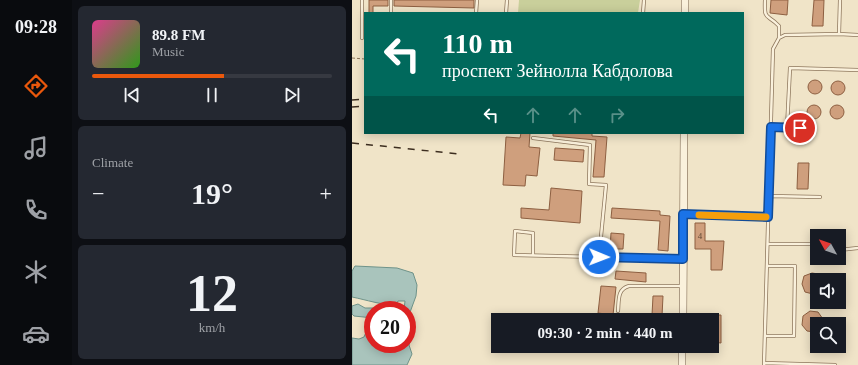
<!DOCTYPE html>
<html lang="en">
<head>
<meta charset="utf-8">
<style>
	body { margin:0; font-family:Georgia,serif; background:#242831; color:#f1f3f6; height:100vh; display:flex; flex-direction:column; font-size:15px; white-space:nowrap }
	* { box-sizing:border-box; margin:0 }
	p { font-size:13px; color:#9ea1a6 }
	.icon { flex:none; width:22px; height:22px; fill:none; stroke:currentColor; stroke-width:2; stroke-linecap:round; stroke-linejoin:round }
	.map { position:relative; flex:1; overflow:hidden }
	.side { display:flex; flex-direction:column; gap:6px; padding:6px; background:#0d0f14; width:280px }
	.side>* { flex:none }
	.top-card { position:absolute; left:12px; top:12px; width:380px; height:122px; border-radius:0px; box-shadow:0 2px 10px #0003; background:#00695c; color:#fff; overflow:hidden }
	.needle { width:26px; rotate:310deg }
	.buttons { position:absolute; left:458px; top:229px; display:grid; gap:8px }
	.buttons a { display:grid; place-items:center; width:36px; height:36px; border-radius:0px; background:#171b24; box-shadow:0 2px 10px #0003; font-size:20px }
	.speed { position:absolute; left:12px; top:301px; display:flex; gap:8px; font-size:20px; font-weight:700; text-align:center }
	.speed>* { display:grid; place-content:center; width:52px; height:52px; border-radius:50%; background:#171b24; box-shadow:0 2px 10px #0003; line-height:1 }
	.speed .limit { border:6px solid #d22; background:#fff; color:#111 }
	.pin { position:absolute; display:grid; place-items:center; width:34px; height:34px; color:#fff; margin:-17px; border:2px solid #fff; border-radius:50%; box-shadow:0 1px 4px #0007 }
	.me { position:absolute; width:44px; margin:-22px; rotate:91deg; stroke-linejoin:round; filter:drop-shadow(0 0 3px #0008) }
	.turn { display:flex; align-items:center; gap:14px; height:84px; padding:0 12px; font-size:18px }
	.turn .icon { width:52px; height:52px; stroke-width:2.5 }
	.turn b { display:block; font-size:28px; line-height:34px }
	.lanes { display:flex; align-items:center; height:38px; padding:0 12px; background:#0003; justify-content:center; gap:20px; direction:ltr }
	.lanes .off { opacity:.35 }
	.big { font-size:30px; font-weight:700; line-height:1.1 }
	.side .card { flex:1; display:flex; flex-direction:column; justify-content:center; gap:6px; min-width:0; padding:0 14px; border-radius:6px; background:#242831 }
	.side .dial { align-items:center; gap:0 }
	.dial b { font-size:52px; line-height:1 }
	.song { display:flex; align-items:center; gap:12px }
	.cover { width:48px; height:48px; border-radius:6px; background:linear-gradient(135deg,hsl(330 70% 55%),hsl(110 70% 35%)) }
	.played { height:4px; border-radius:2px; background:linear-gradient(90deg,#ea580c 55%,#363941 55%) }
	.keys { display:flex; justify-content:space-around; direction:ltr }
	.heat { display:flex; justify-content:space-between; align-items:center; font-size:22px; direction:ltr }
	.trip { position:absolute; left:139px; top:313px; width:228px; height:40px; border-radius:0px; background:#171b24; box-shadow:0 2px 10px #0003; font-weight:700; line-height:40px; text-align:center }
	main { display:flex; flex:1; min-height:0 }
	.dock { display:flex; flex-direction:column; width:72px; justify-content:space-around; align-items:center; background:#090b0e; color:#9ea1a6 }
	.dock .icon { width:28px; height:28px }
	.dock .on { color:#ea580c }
	.dock b { font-size:18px; color:#f1f3f6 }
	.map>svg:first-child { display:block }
</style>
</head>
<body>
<main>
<nav class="dock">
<b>09:28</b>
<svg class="icon on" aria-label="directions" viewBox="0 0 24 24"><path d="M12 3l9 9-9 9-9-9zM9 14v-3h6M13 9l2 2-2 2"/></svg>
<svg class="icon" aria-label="music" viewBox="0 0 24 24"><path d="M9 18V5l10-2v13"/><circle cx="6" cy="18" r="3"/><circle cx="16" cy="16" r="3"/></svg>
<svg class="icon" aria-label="phone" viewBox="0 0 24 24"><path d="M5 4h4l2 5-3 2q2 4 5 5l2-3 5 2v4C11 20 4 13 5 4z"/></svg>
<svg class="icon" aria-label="climate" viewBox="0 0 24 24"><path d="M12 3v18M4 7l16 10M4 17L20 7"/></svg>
<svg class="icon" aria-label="car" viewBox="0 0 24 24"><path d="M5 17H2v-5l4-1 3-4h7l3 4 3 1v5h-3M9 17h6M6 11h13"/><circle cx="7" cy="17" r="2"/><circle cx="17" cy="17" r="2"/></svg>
</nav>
<section class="side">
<div class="card">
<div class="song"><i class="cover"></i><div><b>89.8 FM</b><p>Music</p></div></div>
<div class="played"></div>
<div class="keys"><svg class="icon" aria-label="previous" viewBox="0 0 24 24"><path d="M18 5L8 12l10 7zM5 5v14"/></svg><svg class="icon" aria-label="pause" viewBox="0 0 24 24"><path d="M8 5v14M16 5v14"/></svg><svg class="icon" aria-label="next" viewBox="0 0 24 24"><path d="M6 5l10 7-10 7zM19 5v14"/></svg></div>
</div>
<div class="card"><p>Climate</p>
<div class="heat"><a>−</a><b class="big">19°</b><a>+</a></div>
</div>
<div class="card dial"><b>12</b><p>km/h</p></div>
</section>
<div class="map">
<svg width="506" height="365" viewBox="0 0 506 365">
	<rect width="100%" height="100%" fill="#f0e4c8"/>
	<!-- green -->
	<path fill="#c9cf9b" d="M 167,0 L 288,0 L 286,13 L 166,13 Z"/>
	<!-- water -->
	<path fill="#a9c4bc" stroke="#6f938a" d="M 3,266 L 45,268 L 61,273 L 65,285 L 64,296 L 57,315 L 62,329 L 57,345 L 60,354 L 55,365 L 0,365 L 0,338 L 7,339 L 12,337 L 17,325 L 21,324 L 21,344 L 55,344 L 55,310 L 52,310 L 53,301 L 46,301 L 44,305 C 29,305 15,300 0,297 L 0,271 Z
		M 6,304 L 13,308 L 42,308 L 44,310 L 21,310 L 21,318 L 2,316 L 0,314 L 0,306 Z"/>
	<!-- building -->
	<path fill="#cf9f7d" stroke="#8d5f41" d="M 17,0 L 36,0 L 36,6 L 21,6 L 21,13 L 17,13 Z
		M 42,0 L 122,0 L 122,8 L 42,6 Z
		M 419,0 L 436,0 L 435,15 L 418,13 Z
		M 462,0 L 472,0 L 471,26 L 460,26 Z
		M456 87a7 7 0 1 1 14 0a7 7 0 1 1-14 0Z
		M479 88a7 7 0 1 1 14 0a7 7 0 1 1-14 0Z
		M455 112a7 7 0 1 1 14 0a7 7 0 1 1-14 0Z
		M478 112a7 7 0 1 1 14 0a7 7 0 1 1-14 0Z
		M 169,133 L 178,133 L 177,147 L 188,148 L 185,176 L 174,175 L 173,186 L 151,185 L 154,137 L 168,138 Z
		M 201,133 L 240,133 L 240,136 L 255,137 L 252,177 L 241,177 L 244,140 L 201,136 Z
		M 203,148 L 232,150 L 231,162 L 202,160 Z
		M 446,163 L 457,163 L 456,189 L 445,189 Z
		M 199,188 L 230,191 L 228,223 L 169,218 L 169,208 L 197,210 Z
		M 260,208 L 308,211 L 308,215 L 318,216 L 316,251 L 306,250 L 308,221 L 259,218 Z
		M 343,223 L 353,223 L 353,241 L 372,241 L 370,270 L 359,270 L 359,249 L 343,249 Z
		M 259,233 L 272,234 L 271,249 L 258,249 Z
		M 264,271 L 294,273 L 294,282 L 263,279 Z
		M 460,273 L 466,274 L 471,280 L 465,280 L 465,294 L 461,294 L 453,292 L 450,284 L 452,276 Z
		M 249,286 L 264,287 L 261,315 L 246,313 Z
		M 301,296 L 311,296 L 310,316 L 300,315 Z
		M 458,311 L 466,312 L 471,319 L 471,324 L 465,324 L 465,332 L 463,332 L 455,331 L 450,325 L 451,316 Z
		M 359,315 L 369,315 L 369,343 L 360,342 Z"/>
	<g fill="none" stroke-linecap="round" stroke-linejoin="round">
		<!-- service casing -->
		<g stroke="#8d765c" stroke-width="4">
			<path id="service" d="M 413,0 C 412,22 415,13 427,26 L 427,38
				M 39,13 L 39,0
				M 124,13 L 125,0
				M 154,13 L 155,0
				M 291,13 L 292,0
				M 487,34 L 506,35
				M 10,38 L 10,0
				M 419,127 L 435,128 L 438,68 L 506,70
				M 435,128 L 462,128
				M 181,138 L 238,145 L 237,184 L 254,185 L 247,257
				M 417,196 L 468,197
				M 332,214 L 416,217
				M 416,244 L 465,244
				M 487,250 L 506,248
				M 181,255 L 181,233 L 163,231 L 162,255 L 330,259
				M 266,311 C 267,301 265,289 277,286 L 329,286
				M 413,336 L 442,336 L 443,266 L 415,266
				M 412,363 L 483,365
				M 412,365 L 421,49 L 427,38 L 433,35 L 487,34 L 488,0"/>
		</g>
		<!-- secondary casing -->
		<g stroke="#6f573f" stroke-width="8">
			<path id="secondary" d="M 333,13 L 333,0
				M 331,320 L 332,133
				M 330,365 L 330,346"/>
		</g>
		<!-- path -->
		<path stroke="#8d765c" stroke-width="1" stroke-dasharray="3 2" stroke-linecap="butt" d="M 0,58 L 13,59"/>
		<!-- service -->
		<use href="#service" stroke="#faf1dc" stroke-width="2.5"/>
		<!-- secondary -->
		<use href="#secondary" stroke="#faf1dc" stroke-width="7"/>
		<!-- rail -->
		<path stroke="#3d2e20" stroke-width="1.5" stroke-dasharray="7 7" stroke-linecap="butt" d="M 0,100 L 13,99
			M 0,107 L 13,106
			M 0,143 L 107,154"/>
	</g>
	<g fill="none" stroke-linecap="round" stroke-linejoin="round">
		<!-- route casing -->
		<g stroke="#114b97" stroke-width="10">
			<path id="route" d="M 247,257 L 331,259 L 331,214 L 416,217 L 419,127 L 448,128"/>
		</g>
		<!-- route -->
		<use href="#route" stroke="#1a73e8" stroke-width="7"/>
		<!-- slow -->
		<path stroke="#f59e0b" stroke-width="7" d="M 347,215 L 414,217"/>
	</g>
	<g text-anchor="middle" stroke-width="4" stroke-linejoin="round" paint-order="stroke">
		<!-- number labels -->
		<g font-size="9" fill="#624a37">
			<text x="348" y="239">4</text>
		</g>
	</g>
</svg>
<div class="buttons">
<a><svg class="needle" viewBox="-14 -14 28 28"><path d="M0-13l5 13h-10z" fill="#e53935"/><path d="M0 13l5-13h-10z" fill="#9ea1a6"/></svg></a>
<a><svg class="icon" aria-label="sound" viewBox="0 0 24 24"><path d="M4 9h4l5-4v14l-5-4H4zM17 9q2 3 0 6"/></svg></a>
<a><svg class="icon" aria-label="search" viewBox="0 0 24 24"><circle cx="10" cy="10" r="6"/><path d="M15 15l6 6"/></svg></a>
</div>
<div class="speed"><div class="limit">20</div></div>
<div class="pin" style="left:448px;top:128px;background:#d93025"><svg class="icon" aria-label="arrive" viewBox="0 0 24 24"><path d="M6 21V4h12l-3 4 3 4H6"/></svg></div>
<svg class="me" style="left:247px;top:257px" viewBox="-20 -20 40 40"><circle r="17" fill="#1a73e8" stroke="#fff" stroke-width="3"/><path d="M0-11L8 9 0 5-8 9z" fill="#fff"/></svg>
<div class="trip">09:30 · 2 min · 440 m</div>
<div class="top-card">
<div class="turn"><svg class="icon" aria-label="left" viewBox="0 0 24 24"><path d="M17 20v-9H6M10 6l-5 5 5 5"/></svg><div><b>110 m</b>проспект Зейнолла Кабдолова</div></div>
<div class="lanes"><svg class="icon" aria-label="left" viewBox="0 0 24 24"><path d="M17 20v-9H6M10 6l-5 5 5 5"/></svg><svg class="icon off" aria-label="ahead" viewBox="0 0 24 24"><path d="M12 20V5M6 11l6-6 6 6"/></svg><svg class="icon off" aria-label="ahead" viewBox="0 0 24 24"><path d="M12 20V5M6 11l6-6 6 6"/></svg><svg class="icon off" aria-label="right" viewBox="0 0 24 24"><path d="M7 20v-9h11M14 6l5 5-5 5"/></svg></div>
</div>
</div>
</main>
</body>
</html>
